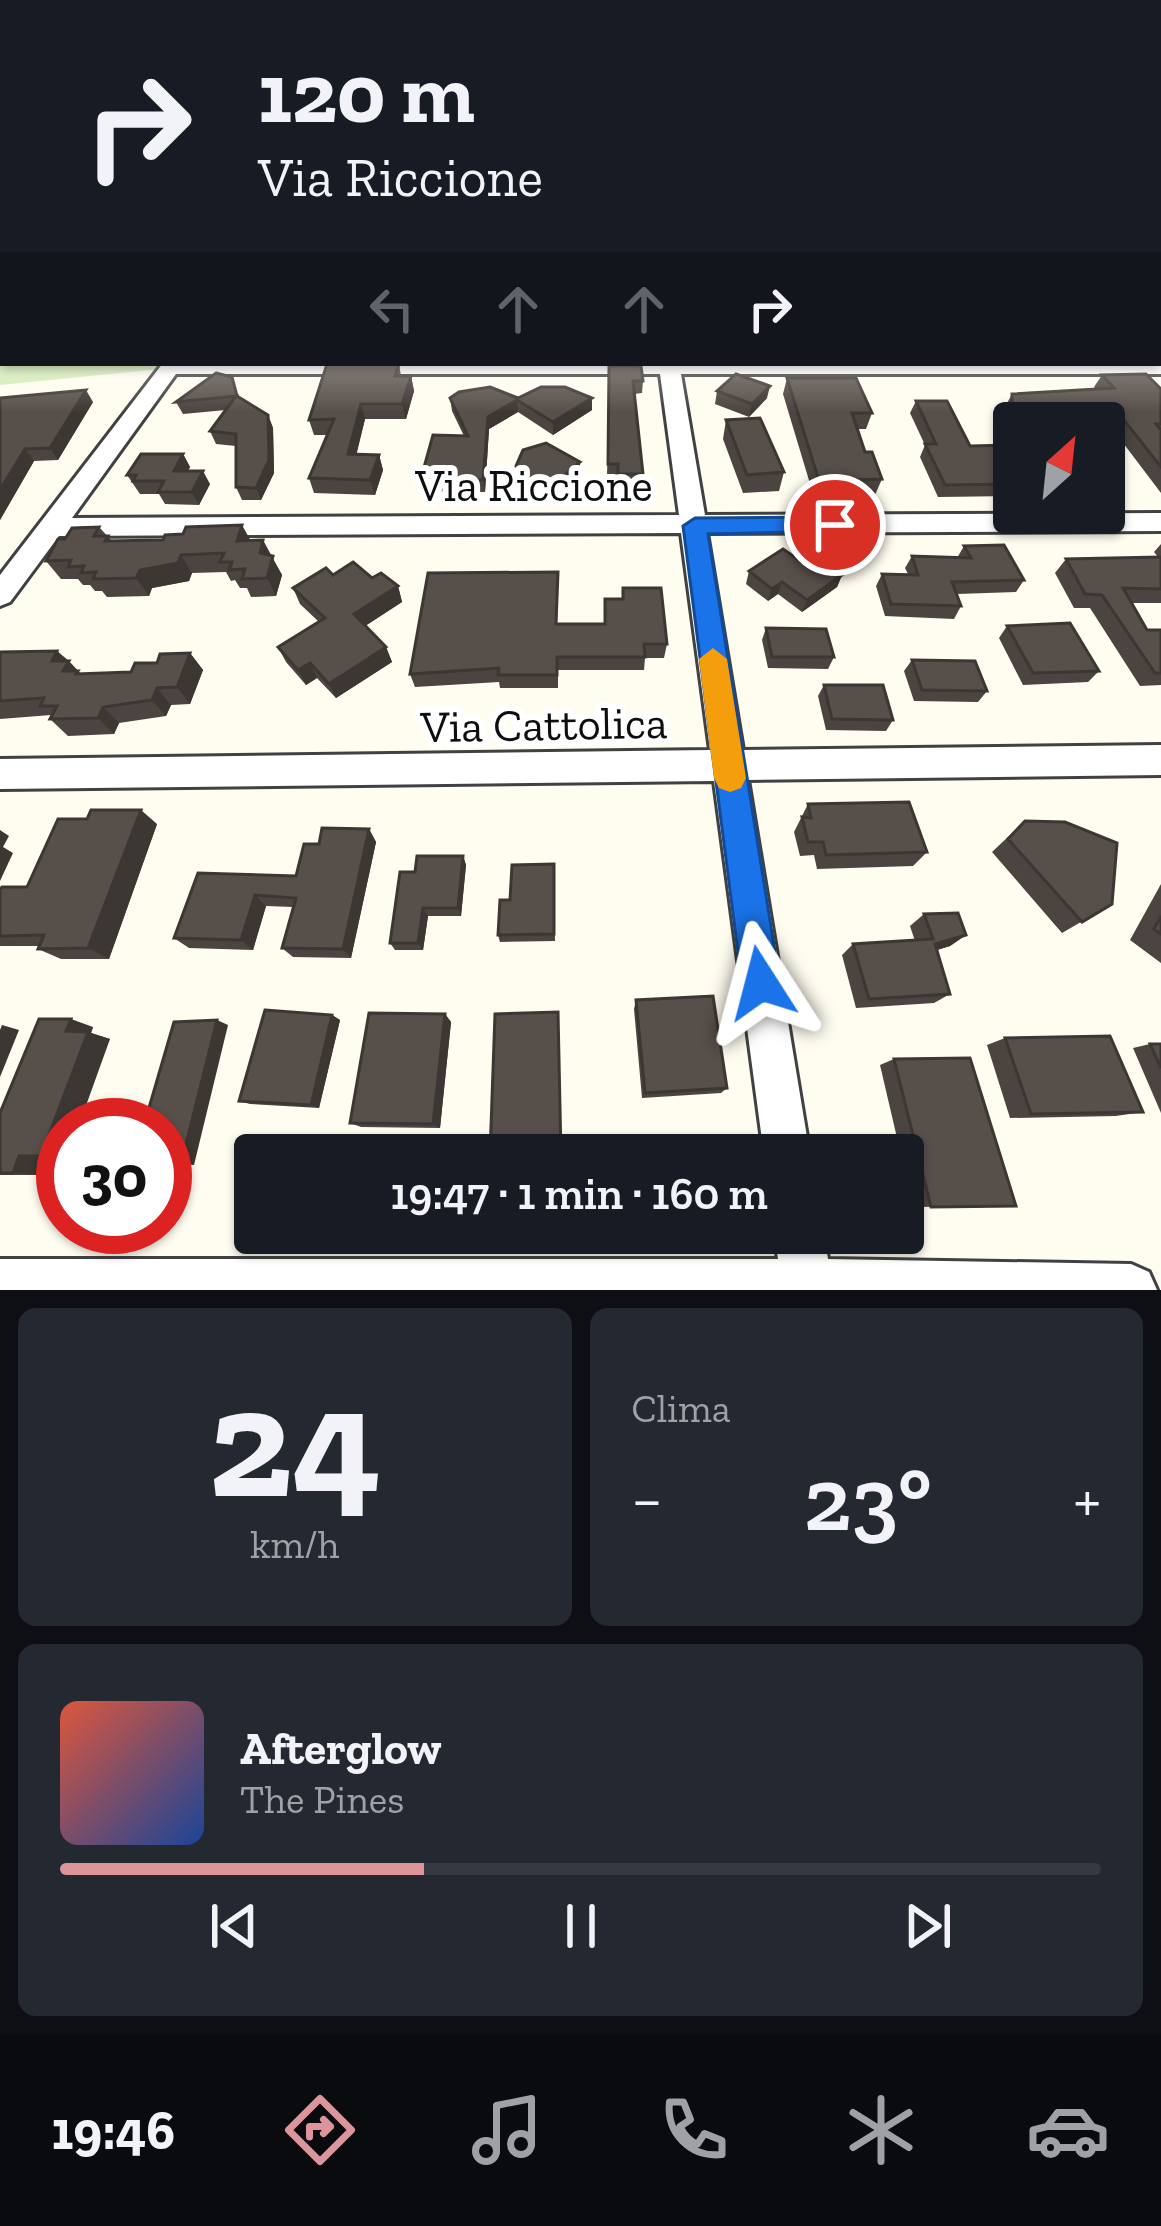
<!DOCTYPE html>
<html lang="it">
<head>
<meta charset="utf-8">
<style>
	body { margin:0; font-family:"Zilla Slab",serif; background:#242831; color:#f1f3f6; height:100vh; display:flex; flex-direction:column; font-size:45px; white-space:nowrap }
	* { box-sizing:border-box; margin:0 }
	p { font-size:39px; color:#9ea1a6 }
	.icon { flex:none; width:66px; height:66px; fill:none; stroke:currentColor; stroke-width:2; stroke-linecap:round; stroke-linejoin:round }
	.map { position:relative; height:1290px; overflow:hidden }
	.sheet { display:flex; flex-direction:column; gap:18px; padding:18px; background:#0d0f14; flex:1 }
	.sheet>* { flex:none }
	.top-card { position:absolute; left:0px; top:0px; width:1161px; height:366px; box-shadow:0 3px 9px #0004; background:#171b24; color:#f1f3f6; overflow:hidden }
	.needle { width:78px; rotate:27deg }
	.buttons { position:absolute; left:993px; top:402px; display:grid; gap:24px }
	.buttons a { display:grid; place-items:center; width:132px; height:132px; border-radius:12px; background:#171b24; box-shadow:0 3px 9px #0004; font-size:60px }
	.speed { position:absolute; left:36px; top:1098px; display:flex; gap:24px; font-size:60px; font-weight:700; text-align:center }
	.speed>* { display:grid; place-content:center; width:156px; height:156px; border-radius:50%; background:#171b24; box-shadow:0 3px 9px #0004; line-height:1 }
	.speed .limit { border:18px solid #d22; background:#fff; color:#111 }
	.pin { position:absolute; display:grid; place-items:center; width:102px; height:102px; color:#fff; margin:-51px; border:6px solid #fff; border-radius:50%; box-shadow:0 3px 12px #0007 }
	.me { position:absolute; width:132px; margin:-66px; rotate:351deg; stroke-linejoin:round; filter:drop-shadow(0 0 9px #0008) }
	.turn { display:flex; align-items:center; gap:42px; height:252px; padding:0 60px; font-size:54px }
	.turn .icon { width:156px; height:156px; stroke-width:2.5 }
	.turn b { display:block; font-size:84px; line-height:102px }
	.lanes { display:flex; align-items:center; height:114px; padding:0 60px; background:#0003; justify-content:center; gap:60px; direction:ltr }
	.lanes .off { opacity:.35 }
	.big { font-size:90px; font-weight:600; line-height:1.1 }
	.sheet .widget { flex:1; display:flex; flex-direction:column; justify-content:center; gap:18px; min-width:0; padding:0 42px; border-radius:18px; background:#242831 }
	.sheet .dial { align-items:center; gap:0 }
	.dial b { font-size:156px; line-height:1 }
	.song { display:flex; align-items:center; gap:36px }
	.cover { width:144px; height:144px; border-radius:18px; background:linear-gradient(135deg,hsl(10 70% 55%),hsl(220 70% 35%)) }
	.played { height:12px; border-radius:6px; background:linear-gradient(90deg,#dc959b 35%,#363941 35%) }
	.keys { display:flex; justify-content:space-around; direction:ltr }
	.heat { display:flex; justify-content:space-between; align-items:center; font-size:66px; direction:ltr }
	.sheet .tiles { flex:1; display:grid; gap:18px; grid-template-columns:1fr 1fr }
	.widget:last-child { grid-column:span 2 }
	.trip { position:absolute; left:234px; top:1134px; width:690px; height:120px; border-radius:12px; background:#171b24; box-shadow:0 3px 9px #0004; font-weight:600; line-height:120px; text-align:center }
	.dock { display:flex; height:192px; justify-content:space-around; align-items:center; background:#090b0e; color:#9ea1a6 }
	.dock .icon { width:84px; height:84px }
	.dock .current { color:#dc959b }
	.dock b { font-size:54px; color:#f1f3f6 }
	.map>svg:first-child { display:block }
</style>
</head>
<body>
<div class="map">
<svg width="1161" height="1290" viewBox="0 0 1161 1290">
	<rect width="100%" height="100%" fill="#fffcf0"/>
	<!-- green -->
	<path fill="#d3ebb8" d="M 0,293 L 3,363 L 174,363 L 170,368 L 0,385 Z"/>
	<g fill="none" stroke-linecap="round" stroke-linejoin="round">
		<!-- street casing -->
		<g stroke="#414141" stroke-width="6">
			<path id="street" d="M 1158,232 L 1161,233 L 1161,244 L 1158,243 Z
				M 1158,277 L 1161,277 L 1161,290 L 1158,290 Z
				M 0,287 L 3,287 L 3,299 L 0,299 Z
				M 1161,362 L 1161,374 L 681,374 L 705,515 L 1161,513 L 1161,531 L 707,533 L 743,750 L 1161,745 L 1161,775 L 748,780 L 810,1155 L 764,1155 L 714,781 L 0,789 L 0,759 L 710,750 L 681,533 L 59,536 L 10,602 L 0,606 L 0,575 L 163,363 ZM 176,374 L 660,374 L 679,515 L 72,518 Z
				M 774,1233 L 824,1233 L 828,1259 L 1131,1264 L 1149,1272 L 1157,1290 L 0,1290 L 0,1259 L 778,1259 Z"/>
		</g>
		<!-- street -->
		<use href="#street" fill="#fff" fill-rule="evenodd"/>
	</g>
	<!-- wall -->
	<path fill="#4b4440" d="M 1158,296 L 1161,299 L 1161,357 L 1158,357 Z
		M 399,364 L 401,376 L 411,376 L 414,391 L 406,419 L 365,419 L 356,454 L 379,455 L 383,470 L 375,495 L 314,493 L 309,478 L 328,435 L 314,435 L 309,420 Z
		M 609,366 L 643,381 L 642,393 L 634,394 L 643,474 L 642,486 L 617,486 L 617,477 L 607,477 Z
		M 216,373 L 239,397 L 268,415 L 273,428 L 274,473 L 261,500 L 242,500 L 236,487 L 236,446 L 216,444 L 210,431 L 226,410 L 183,414 L 176,402 Z
		M 1102,375 L 1161,389 L 1161,493 L 1111,427 L 1104,427 L 1104,423 L 1014,423 L 1014,426 L 1005,426 L 1005,407 L 1012,394 L 1096,390 L 1094,387 Z
		M 787,378 L 872,413 L 866,429 L 858,429 L 865,452 L 882,479 L 875,495 L 814,497 L 783,394 Z
		M 717,391 L 767,398 L 749,417 L 715,404 Z
		M 0,398 L 93,402 L 58,460 L 34,461 L 0,520 Z
		M 450,398 L 592,398 L 592,410 L 553,435 L 518,412 L 489,429 L 485,492 L 424,491 L 421,478 L 464,436 L 452,411 Z
		M 916,401 L 970,446 L 1014,447 L 1014,496 L 938,497 L 920,457 L 925,445 L 910,413 Z
		M 726,420 L 784,472 L 779,491 L 743,493 L 723,439 Z
		M 183,454 L 190,467 L 188,471 L 210,484 L 199,505 L 165,504 L 159,494 L 140,494 L 127,475 Z
		M 516,466 L 580,475 L 562,490 L 538,497 L 528,495 L 517,478 Z
		M 99,527 L 112,541 L 250,541 L 271,556 L 282,575 L 276,596 L 251,597 L 247,588 L 240,588 L 235,580 L 231,581 L 226,572 L 192,573 L 189,581 L 152,588 L 149,596 L 107,597 L 102,591 L 95,591 L 90,585 L 83,585 L 78,579 L 61,579 L 46,561 L 65,539 Z
		M 1161,544 L 1161,603 L 1131,603 L 1147,630 L 1161,630 L 1161,685 L 1140,686 L 1090,608 L 1074,608 L 1055,573 L 1066,559 L 1158,557 L 1154,552 Z
		M 964,546 L 1024,580 L 1016,592 L 957,594 L 961,606 L 954,619 L 885,616 L 876,586 L 882,574 L 908,574 L 905,568 L 912,556 L 957,558 Z
		M 806,565 L 842,575 L 837,587 L 802,612 L 778,594 L 768,601 L 746,584 L 749,571 Z
		M 558,572 L 557,624 L 604,624 L 622,599 L 623,588 L 667,644 L 664,658 L 645,658 L 644,670 L 558,670 L 558,688 L 500,688 L 499,682 L 415,687 L 410,674 Z
		M 333,575 L 372,578 L 398,586 L 402,602 L 365,626 L 386,647 L 392,662 L 336,698 L 317,678 L 306,685 L 286,662 L 278,647 L 319,622 L 300,604 L 293,588 Z
		M 1007,626 L 1099,671 L 1088,682 L 1023,685 L 999,638 Z
		M 766,628 L 834,657 L 828,669 L 768,668 L 762,640 Z
		M 57,651 L 81,674 L 131,672 L 190,653 L 203,670 L 190,704 L 171,705 L 166,716 L 119,723 L 114,734 L 68,736 L 50,719 L 51,715 L 0,719 L 0,652 Z
		M 912,660 L 987,691 L 978,702 L 914,701 L 904,671 Z
		M 824,685 L 893,720 L 886,731 L 826,730 L 818,696 Z
		M 808,804 L 927,852 L 913,866 L 817,869 L 814,855 L 800,856 L 794,832 Z
		M 1025,821 L 1112,904 L 1062,933 L 992,852 Z
		M 157,824 L 109,959 L 61,959 L 38,949 L 40,946 L 0,946 L 0,890 L 27,887 Z
		M 369,829 L 376,842 L 351,958 L 293,957 L 282,948 L 293,907 L 266,906 L 253,950 L 189,948 L 174,938 L 198,873 L 296,876 L 319,844 Z
		M 463,856 L 466,865 L 461,916 L 428,916 L 423,950 L 395,950 L 390,943 L 415,872 Z
		M 554,864 L 555,941 L 500,942 L 498,935 L 510,900 Z
		M 1161,884 L 1161,963 L 1130,940 Z
		M 924,914 L 966,935 L 950,946 L 937,950 L 950,994 L 934,1003 L 856,1008 L 842,955 L 853,944 L 915,941 L 910,926 Z
		M 636,1000 L 727,1088 L 721,1093 L 642,1098 L 634,1009 Z
		M 445,1014 L 451,1022 L 440,1128 L 361,1127 L 350,1123 Z
		M 332,1015 L 340,1020 L 319,1108 L 250,1104 L 239,1101 Z
		M 93,1027 L 91,1033 L 110,1039 L 63,1125 L 63,1159 L 46,1159 L 40,1175 L 0,1175 L 0,1113 Z
		M 1005,1038 L 1143,1112 L 1116,1116 L 1010,1118 L 987,1045 Z
		M 1150,1044 L 1161,1044 L 1161,1113 L 1133,1048 Z
		M 894,1059 L 1016,1206 L 913,1207 L 903,1163 L 903,1155 L 901,1155 L 880,1065 Z"/>
	<!-- shaded-wall -->
	<path fill="#3d3734" d="M 411,376 L 414,391 L 406,419 L 402,404 Z
		M 770,386 L 767,398 L 749,417 L 752,404 Z
		M 86,390 L 93,402 L 58,460 L 50,448 Z
		M 592,398 L 592,410 L 553,435 L 553,422 Z
		M 517,400 L 518,412 L 489,429 L 485,492 L 483,480 L 488,417 Z
		M 361,404 L 365,419 L 353,469 L 348,454 Z
		M 268,415 L 273,428 L 274,473 L 261,500 L 256,488 Z
		M 25,449 L 34,461 L 0,520 L 0,490 Z
		M 183,454 L 190,467 L 181,484 L 174,471 Z
		M 379,455 L 383,470 L 375,495 L 370,480 Z
		M 580,462 L 580,475 L 562,490 L 538,497 L 537,485 Z
		M 203,471 L 210,484 L 199,505 L 192,492 Z
		M 242,525 L 252,543 L 237,541 Z
		M 263,540 L 282,575 L 276,596 L 267,578 L 260,553 Z
		M 181,555 L 192,573 L 189,581 L 152,588 L 149,596 L 136,578 L 140,570 Z
		M 842,575 L 837,587 L 802,612 L 807,600 Z
		M 782,582 L 778,594 L 768,601 L 772,589 Z
		M 398,586 L 402,602 L 359,630 L 354,614 Z
		M 386,647 L 392,662 L 336,698 L 329,684 Z
		M 57,651 L 69,661 L 94,688 L 69,677 L 52,661 Z
		M 190,653 L 203,670 L 190,704 L 177,687 Z
		M 310,663 L 317,678 L 306,685 L 298,670 Z
		M 157,688 L 171,705 L 166,716 L 152,700 Z
		M 103,707 L 119,723 L 114,734 L 98,718 Z
		M 141,810 L 157,824 L 109,959 L 88,948 Z
		M 369,829 L 376,842 L 351,958 L 343,949 Z
		M 0,830 L 9,836 L 3,847 L 13,853 L 0,881 Z
		M 463,856 L 466,865 L 461,916 L 458,908 Z
		M 255,895 L 266,906 L 253,950 L 241,940 Z
		M 423,908 L 428,916 L 423,950 L 418,943 Z
		M 966,935 L 950,946 L 920,955 L 935,944 Z
		M 445,1014 L 451,1022 L 440,1128 L 433,1124 Z
		M 332,1015 L 340,1020 L 319,1108 L 311,1105 Z
		M 71,1019 L 93,1027 L 91,1033 L 110,1039 L 79,1125 L 63,1125 L 63,1158 L 41,1156 L 66,1031 Z
		M 217,1020 L 228,1025 L 194,1165 L 181,1164 Z
		M 2,1025 L 19,1030 L 0,1077 L 0,1030 Z
		M 19,1156 L 46,1159 L 40,1175 L 13,1173 Z"/>
	<!-- building -->
	<path fill="#574f4a" stroke="#3d3734" stroke-width="3" d="M 0,232 L 3,232 L 3,264 L 0,265 Z
		M 1158,296 L 1161,299 L 1161,337 L 1158,334 Z
		M 327,364 L 399,364 L 395,376 L 411,376 L 402,404 L 361,404 L 348,454 L 379,455 L 370,480 L 309,478 L 334,419 L 309,420 Z
		M 609,366 L 641,366 L 643,381 L 633,381 L 643,474 L 618,474 L 618,464 L 608,464 Z
		M 216,373 L 232,377 L 237,396 L 268,415 L 269,460 L 256,488 L 236,487 L 236,434 L 210,431 L 236,396 L 176,402 Z
		M 736,374 L 770,386 L 752,404 L 717,391 Z
		M 1146,374 L 1161,389 L 1161,424 L 1156,424 L 1161,430 L 1161,467 L 1120,415 L 1012,413 L 1012,394 L 1114,388 L 1102,375 Z
		M 787,378 L 856,378 L 872,413 L 852,413 L 865,452 L 872,452 L 882,479 L 819,481 Z
		M 490,387 L 518,398 L 541,387 L 565,387 L 592,398 L 553,422 L 517,400 L 488,417 L 483,480 L 421,478 L 433,435 L 468,436 L 450,398 L 459,392 Z
		M 86,390 L 50,448 L 25,449 L 0,490 L 0,398 Z
		M 916,401 L 947,401 L 970,446 L 1012,445 L 1014,447 L 1014,484 L 945,485 L 925,444 L 936,444 Z
		M 760,418 L 784,472 L 747,475 L 726,420 Z
		M 546,443 L 580,462 L 562,477 L 537,485 L 527,482 L 516,466 L 523,450 Z
		M 141,454 L 183,454 L 174,471 L 203,471 L 192,492 L 158,492 L 164,481 L 133,481 L 136,475 L 127,475 Z
		M 242,525 L 237,541 L 263,540 L 260,553 L 273,556 L 267,578 L 242,579 L 245,569 L 229,570 L 232,562 L 220,562 L 224,553 L 181,555 L 178,563 L 140,570 L 136,578 L 93,579 L 96,572 L 81,573 L 84,566 L 68,567 L 71,560 L 46,561 L 58,539 L 65,539 L 72,528 L 99,527 L 94,536 L 108,536 L 105,541 L 163,540 L 165,535 L 183,534 L 186,527 Z
		M 1004,545 L 1024,580 L 952,582 L 961,606 L 891,604 L 882,574 L 918,575 L 912,556 L 971,558 L 964,546 Z
		M 783,549 L 806,565 L 817,557 L 842,575 L 807,600 L 782,582 L 772,589 L 749,571 Z
		M 1161,557 L 1161,589 L 1123,588 L 1147,630 L 1161,630 L 1161,673 L 1155,673 L 1102,595 L 1085,594 L 1066,559 Z
		M 353,562 L 372,578 L 381,573 L 398,586 L 354,614 L 386,647 L 329,684 L 310,663 L 298,670 L 278,647 L 325,618 L 293,588 L 326,568 L 333,575 Z
		M 558,572 L 556,624 L 605,624 L 605,599 L 623,599 L 623,588 L 661,588 L 667,644 L 644,644 L 645,657 L 557,657 L 557,675 L 498,675 L 499,668 L 410,674 L 428,573 Z
		M 1070,623 L 1099,671 L 1033,673 L 1007,626 Z
		M 766,628 L 826,629 L 834,657 L 772,657 Z
		M 57,651 L 52,661 L 69,661 L 63,671 L 78,671 L 76,674 L 131,672 L 135,663 L 157,663 L 160,654 L 190,653 L 177,687 L 157,688 L 152,700 L 103,707 L 98,718 L 50,719 L 57,706 L 40,706 L 44,698 L 0,701 L 0,652 Z
		M 912,660 L 975,661 L 987,691 L 922,690 Z
		M 824,685 L 883,685 L 893,720 L 832,719 Z
		M 909,802 L 927,852 L 826,855 L 823,842 L 808,842 L 802,817 L 811,818 L 808,804 Z
		M 91,810 L 141,810 L 88,948 L 38,949 L 44,935 L 0,936 L 0,890 L 2,887 L 27,887 L 58,819 L 87,819 Z
		M 1025,821 L 1065,822 L 1117,843 L 1112,904 L 1082,922 L 1008,839 Z
		M 322,828 L 369,829 L 343,949 L 282,948 L 296,898 L 255,895 L 241,940 L 174,938 L 198,873 L 296,876 L 304,844 L 319,844 Z
		M 417,856 L 463,856 L 458,908 L 423,908 L 418,943 L 390,943 L 400,872 L 415,872 Z
		M 554,864 L 554,934 L 498,935 L 500,900 L 510,900 L 512,865 Z
		M 958,913 L 966,935 L 935,944 L 950,994 L 869,999 L 853,944 L 933,939 L 924,914 Z
		M 1161,916 L 1161,934 L 1154,929 Z
		M 713,996 L 727,1088 L 645,1093 L 636,1000 Z
		M 265,1010 L 332,1015 L 311,1105 L 239,1101 Z
		M 558,1012 L 561,1155 L 490,1155 L 495,1014 Z
		M 369,1013 L 445,1014 L 433,1124 L 350,1123 Z
		M 39,1019 L 71,1019 L 66,1031 L 88,1032 L 41,1156 L 19,1156 L 13,1173 L 0,1173 L 0,1113 Z
		M 217,1020 L 181,1164 L 165,1165 L 165,1125 L 144,1125 L 174,1022 Z
		M 1110,1036 L 1143,1112 L 1031,1114 L 1005,1038 Z
		M 1150,1044 L 1161,1044 L 1161,1068 Z
		M 970,1058 L 1016,1206 L 931,1207 L 894,1059 Z"/>
	<!-- sky -->
	<linearGradient id="sky" x2="0" y2="1"><stop stop-color="#93c5ee"/><stop offset="0.56" stop-color="#fffef8"/><stop offset="1" stop-color="#fffef8" stop-opacity="0"/></linearGradient>
	<rect width="1161" height="413" fill="url(#sky)"/>
	<!-- route -->
	<path fill="#1a73e8" stroke="#114b97" stroke-width="3" d="M 835,517 L 846,525 L 843,531 L 708,534 L 780,983 L 774,996 L 761,1002 L 748,996 L 742,983 L 683,526 L 695,518 Z"/>
	<!-- slow -->
	<path fill="#f59e0b" d="M 713,648 L 727,659 L 746,778 L 741,788 L 730,792 L 719,788 L 714,778 L 699,659 Z"/>
	<g text-anchor="middle" stroke-width="12" stroke-linejoin="round" paint-order="stroke">
		<!-- street labels -->
		<g font-size="45" fill="#0e0e0e" stroke="#fff">
			<text x="534" y="501">Via Riccione</text>
			<text transform="translate(544 724) rotate(-1)" y="16">Via Cattolica</text>
		</g>
	</g>
</svg>
<div class="buttons">
<a><svg class="needle" viewBox="-14 -14 28 28"><path d="M0-13l5 13h-10z" fill="#e53935"/><path d="M0 13l5-13h-10z" fill="#9ea1a6"/></svg></a>
</div>
<div class="speed"><div class="limit">30</div></div>
<div class="pin" style="left:835px;top:525px;background:#d93025"><svg class="icon" aria-label="arrive" viewBox="0 0 24 24"><path d="M6 21V4h12l-3 4 3 4H6"/></svg></div>
<svg class="me" style="left:761px;top:983px" viewBox="-20 -20 40 40"><path d="M0-17L14 15 0 8-14 15z" fill="#1a73e8" stroke="#fff" stroke-width="4"/></svg>
<div class="trip">19:47 · 1 min · 160 m</div>
<div class="top-card">
<div class="turn"><svg class="icon" aria-label="right" viewBox="0 0 24 24"><path d="M7 20v-9h11M14 6l5 5-5 5"/></svg><div><b>120 m</b>Via Riccione</div></div>
<div class="lanes"><svg class="icon off" aria-label="left" viewBox="0 0 24 24"><path d="M17 20v-9H6M10 6l-5 5 5 5"/></svg><svg class="icon off" aria-label="ahead" viewBox="0 0 24 24"><path d="M12 20V5M6 11l6-6 6 6"/></svg><svg class="icon off" aria-label="ahead" viewBox="0 0 24 24"><path d="M12 20V5M6 11l6-6 6 6"/></svg><svg class="icon" aria-label="right" viewBox="0 0 24 24"><path d="M7 20v-9h11M14 6l5 5-5 5"/></svg></div>
</div>
</div>
<section class="sheet">
<div class="tiles">
<div class="widget dial"><b>24</b><p>km/h</p></div>
<div class="widget"><p>Clima</p>
<div class="heat"><a>−</a><b class="big">23°</b><a>+</a></div>
</div>
<div class="widget">
<div class="song"><i class="cover"></i><div><b>Afterglow</b><p>The Pines</p></div></div>
<div class="played"></div>
<div class="keys"><svg class="icon" aria-label="previous" viewBox="0 0 24 24"><path d="M18 5L8 12l10 7zM5 5v14"/></svg><svg class="icon" aria-label="pause" viewBox="0 0 24 24"><path d="M8 5v14M16 5v14"/></svg><svg class="icon" aria-label="next" viewBox="0 0 24 24"><path d="M6 5l10 7-10 7zM19 5v14"/></svg></div>
</div>
</div>
</section>
<nav class="dock">
<b>19:46</b>
<svg class="icon current" aria-label="directions" viewBox="0 0 24 24"><path d="M12 3l9 9-9 9-9-9zM9 14v-3h6M13 9l2 2-2 2"/></svg>
<svg class="icon" aria-label="music" viewBox="0 0 24 24"><path d="M9 18V5l10-2v13"/><circle cx="6" cy="18" r="3"/><circle cx="16" cy="16" r="3"/></svg>
<svg class="icon" aria-label="phone" viewBox="0 0 24 24"><path d="M5 4h4l2 5-3 2q2 4 5 5l2-3 5 2v4C11 20 4 13 5 4z"/></svg>
<svg class="icon" aria-label="climate" viewBox="0 0 24 24"><path d="M12 3v18M4 7l16 10M4 17L20 7"/></svg>
<svg class="icon" aria-label="car" viewBox="0 0 24 24"><path d="M5 17H2v-5l4-1 3-4h7l3 4 3 1v5h-3M9 17h6M6 11h13"/><circle cx="7" cy="17" r="2"/><circle cx="17" cy="17" r="2"/></svg>
</nav>
</body>
</html>
